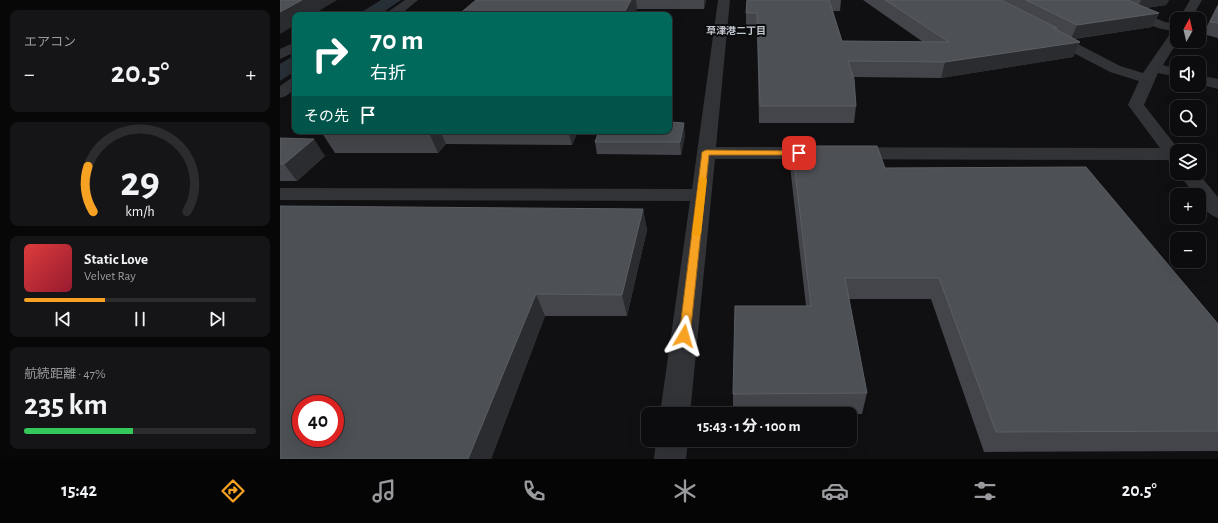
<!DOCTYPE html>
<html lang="ja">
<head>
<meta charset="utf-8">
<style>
	body { margin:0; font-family:"Alegreya Sans","Noto Sans JP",sans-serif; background:#151517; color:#f1f3f6; height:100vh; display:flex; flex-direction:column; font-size:15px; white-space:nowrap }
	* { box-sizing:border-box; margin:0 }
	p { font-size:13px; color:#9a9b9e }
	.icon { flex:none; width:22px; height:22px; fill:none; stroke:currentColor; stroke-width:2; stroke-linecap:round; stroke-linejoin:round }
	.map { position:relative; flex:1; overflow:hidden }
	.details { display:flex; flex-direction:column; gap:10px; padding:10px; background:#070708; width:280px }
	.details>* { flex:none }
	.top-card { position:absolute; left:12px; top:12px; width:380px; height:122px; border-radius:8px; box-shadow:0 4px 16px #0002,0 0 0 1px #2c2c2e; background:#00695c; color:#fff; overflow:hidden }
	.needle { width:26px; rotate:8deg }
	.buttons { position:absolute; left:890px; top:12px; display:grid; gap:8px }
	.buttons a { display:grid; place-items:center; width:36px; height:36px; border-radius:8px; background:#0c0c0e; box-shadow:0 4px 16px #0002,0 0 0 1px #2c2c2e; font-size:20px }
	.speed { position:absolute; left:12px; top:395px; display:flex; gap:8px; font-size:20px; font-weight:700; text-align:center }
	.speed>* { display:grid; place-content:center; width:52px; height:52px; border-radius:50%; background:#0c0c0e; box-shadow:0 4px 16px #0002,0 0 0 1px #2c2c2e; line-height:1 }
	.speed .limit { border:6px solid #d22; background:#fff; color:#111 }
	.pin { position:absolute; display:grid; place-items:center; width:34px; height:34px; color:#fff; margin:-17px; border-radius:8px; box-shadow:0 2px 6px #0006 }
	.me { position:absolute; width:44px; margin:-22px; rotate:7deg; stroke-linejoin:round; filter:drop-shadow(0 0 3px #0008) }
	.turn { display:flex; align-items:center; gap:14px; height:84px; padding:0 12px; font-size:18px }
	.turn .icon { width:52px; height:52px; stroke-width:2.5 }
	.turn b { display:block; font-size:28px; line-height:34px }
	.then { display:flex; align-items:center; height:38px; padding:0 12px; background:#0003; gap:8px; font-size:15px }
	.big { font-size:30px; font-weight:700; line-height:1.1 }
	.details .widget { flex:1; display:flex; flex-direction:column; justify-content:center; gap:6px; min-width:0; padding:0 14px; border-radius:8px; background:#151517 }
	.details .dial { align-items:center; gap:0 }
	.dial svg { height:104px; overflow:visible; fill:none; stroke:#2c2c2e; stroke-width:7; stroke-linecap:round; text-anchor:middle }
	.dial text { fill:#f1f3f6; stroke:none }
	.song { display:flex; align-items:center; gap:12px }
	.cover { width:48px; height:48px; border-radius:6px; background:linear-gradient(135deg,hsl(0 70% 55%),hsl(350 70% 35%)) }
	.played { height:4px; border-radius:2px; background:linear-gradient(90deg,#f7a223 35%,#2c2c2e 35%) }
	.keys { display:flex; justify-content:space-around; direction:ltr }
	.heat { display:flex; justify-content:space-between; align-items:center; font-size:22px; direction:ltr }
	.charge { height:6px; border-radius:3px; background:linear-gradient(90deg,#34c759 47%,#2c2c2e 0) }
	.trip { position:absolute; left:361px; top:407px; width:216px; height:40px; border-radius:8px; background:#0c0c0e; box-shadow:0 4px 16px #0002,0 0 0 1px #2c2c2e; font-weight:700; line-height:40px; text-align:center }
	.tabs { display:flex; height:64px; justify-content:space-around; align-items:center; background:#050506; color:#9a9b9e }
	.tabs .icon { width:28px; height:28px }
	.tabs .on { color:#f7a223 }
	.tabs b { font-size:18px; color:#f1f3f6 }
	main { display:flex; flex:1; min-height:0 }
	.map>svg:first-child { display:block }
</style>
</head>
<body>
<main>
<section class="details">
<div class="widget"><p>エアコン</p>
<div class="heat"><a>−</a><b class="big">20.5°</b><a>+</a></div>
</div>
<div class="widget dial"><svg viewBox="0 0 100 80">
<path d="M14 69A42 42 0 1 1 86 69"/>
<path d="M14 69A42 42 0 0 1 10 34" stroke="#f7a223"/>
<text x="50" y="56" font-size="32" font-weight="700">29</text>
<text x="50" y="72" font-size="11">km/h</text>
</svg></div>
<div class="widget">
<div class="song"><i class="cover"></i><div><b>Static Love</b><p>Velvet Ray</p></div></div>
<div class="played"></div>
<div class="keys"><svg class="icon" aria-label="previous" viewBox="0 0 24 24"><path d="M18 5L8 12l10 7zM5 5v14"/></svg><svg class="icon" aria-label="pause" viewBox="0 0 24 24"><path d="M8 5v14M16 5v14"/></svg><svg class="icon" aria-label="next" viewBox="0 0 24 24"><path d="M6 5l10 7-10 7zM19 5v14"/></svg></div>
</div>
<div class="widget"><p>航続距離 · 47%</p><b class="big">235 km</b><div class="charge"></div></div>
</section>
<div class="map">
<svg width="938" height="459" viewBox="0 0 938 459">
	<rect width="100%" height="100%" fill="#101012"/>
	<!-- water -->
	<path fill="#273036" d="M 101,0 L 121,0 L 99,15 L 77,15 Z
		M 15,55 L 15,71 L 0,81 L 0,64 Z"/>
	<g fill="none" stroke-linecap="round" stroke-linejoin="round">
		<!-- minor -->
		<path fill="#313337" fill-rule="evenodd" d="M 125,0 L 138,0 L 120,15 L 61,15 L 63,12 L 67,11 L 109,11 Z
			M 438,0 L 450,0 L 436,147 L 880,148 L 848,105 L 859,81 L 830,72 L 765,38 L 764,35 L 765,32 L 775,32 L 840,66 L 863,73 L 892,31 L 878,28 L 817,2 L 815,0 L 831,0 L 885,22 L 897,24 L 898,41 L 883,65 L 897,69 L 897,77 L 878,73 L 864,105 L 900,151 L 897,151 L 897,165 L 890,163 L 888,160 L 435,159 L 410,414 L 380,414 L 410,201 L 0,200 L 0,188 L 412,189 Z
			M 910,0 L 922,0 L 911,19 L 899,19 Z
			M 15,42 L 15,52 L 0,59 L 0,49 Z
			M 919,75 L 938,79 L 938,89 L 919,84 Z
			M 15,77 L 15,89 L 6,96 L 0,98 L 0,86 L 10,79 Z
			M 898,173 L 918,173 L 938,197 L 938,218 C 928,215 919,205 919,195 L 915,195 Z
			M 376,440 L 408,440 L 406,459 L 374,459 Z"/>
	</g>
	<!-- wall -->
	<path fill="#43454a" d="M 196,0 L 426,0 L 424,9 L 357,9 Z
		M 467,0 L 561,0 L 560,11 L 553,11 L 562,41 L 643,42 L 583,0 L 889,0 L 886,5 L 866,8 L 879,13 L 872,27 L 794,39 L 800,42 L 793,57 L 661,78 L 573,77 L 576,106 L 574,123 L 479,123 L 477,27 L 466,27 L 466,13 Z
		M 938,4 L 938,38 L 923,34 Z
		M 44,131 L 298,131 L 292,145 L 166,144 L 158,153 L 55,153 L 42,133 Z
		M 405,135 L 401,155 L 317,154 L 315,142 Z
		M 0,138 L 45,156 L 17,181 L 0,181 Z
		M 512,146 L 605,168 L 938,324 L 938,451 L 704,452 L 651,299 L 569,299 L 587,393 L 582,414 L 453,414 L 453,394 L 526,306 L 510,166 Z
		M 363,209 L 367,230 L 347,316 L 265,316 L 211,459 L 0,459 Z"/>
	<!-- shaded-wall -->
	<path fill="#2a2c2f" d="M 22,0 L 57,0 L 32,15 L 15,15 L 15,25 L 0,34 L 0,12 Z
		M 351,0 L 356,0 L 357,9 L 354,15 L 343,15 Z
		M 424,0 L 426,0 L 424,9 Z
		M 861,0 L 889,0 L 886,5 L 857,9 Z
		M 879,13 L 872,27 L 791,39 L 797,25 Z
		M 800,42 L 793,57 L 661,78 L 665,62 Z
		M 404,123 L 405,135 L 401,155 L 400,142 Z
		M 151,131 L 160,131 L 166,144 L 158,153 L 149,133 Z
		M 288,131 L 298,131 L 292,145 Z
		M 34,139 L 45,156 L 17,181 L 4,164 Z
		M 363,209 L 367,230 L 347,316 L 342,295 Z
		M 256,294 L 265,316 L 211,459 L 188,459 Z"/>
	<!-- building -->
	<path fill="#4d5055" stroke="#5a5e64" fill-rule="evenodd" d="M 0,0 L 22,0 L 0,12 Z
		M 196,0 L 351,0 L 343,15 L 178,15 Z
		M 467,0 L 549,0 L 562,41 L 669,42 L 605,0 L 721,0 L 777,28 L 773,28 L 800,42 L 665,62 L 568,61 L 574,79 L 576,106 L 480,106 L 477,13 L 466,13 Z
		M 746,0 L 847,0 L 879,13 L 797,25 Z
		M 938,6 L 938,23 L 930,22 Z
		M 389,122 L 404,123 L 400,142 L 315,142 L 319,131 L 389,131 Z
		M 44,131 L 151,131 L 149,133 L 42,133 Z
		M 0,138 L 34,139 L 4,164 L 0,164 Z
		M 512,146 L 597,146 L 605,168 L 806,167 L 938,324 L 938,431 L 716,432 L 659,278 L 565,278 L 587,393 L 453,394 L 455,306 L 531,306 Z
		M 0,206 L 363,209 L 342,295 L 256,294 L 188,459 L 0,459 ZM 21,404 L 55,404 L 55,438 L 21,438 Z"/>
	<!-- route -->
	<path fill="#f7a223" stroke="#a16917" d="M 426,150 L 519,151 L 523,153 L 519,155 L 429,155 L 410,336 L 408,339 L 404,340 L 401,339 L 399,336 L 422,152 Z"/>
	<!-- slow -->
	<path fill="#f59e0b" d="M 423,176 L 427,179 L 421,234 L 417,237 L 412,234 L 419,179 Z"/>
	<g text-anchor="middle" stroke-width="4" stroke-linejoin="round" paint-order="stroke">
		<!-- far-neighbourhood labels -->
		<g font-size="10" font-weight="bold" fill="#c2c6cf" stroke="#0b0c0d">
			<text x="456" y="34">草津港二丁目</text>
		</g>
	</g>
</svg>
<div class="buttons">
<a><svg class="needle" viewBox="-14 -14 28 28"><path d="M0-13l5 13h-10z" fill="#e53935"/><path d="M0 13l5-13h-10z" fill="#9a9b9e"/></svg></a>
<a><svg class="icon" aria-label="sound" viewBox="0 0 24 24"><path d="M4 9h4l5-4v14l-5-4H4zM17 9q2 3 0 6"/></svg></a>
<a><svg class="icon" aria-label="search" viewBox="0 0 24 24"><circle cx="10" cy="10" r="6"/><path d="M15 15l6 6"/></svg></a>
<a><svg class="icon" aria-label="layers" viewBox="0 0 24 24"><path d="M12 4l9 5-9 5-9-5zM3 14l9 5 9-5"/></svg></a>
<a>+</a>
<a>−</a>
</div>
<div class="speed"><div class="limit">40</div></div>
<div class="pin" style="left:519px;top:153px;background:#d93025"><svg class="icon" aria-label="arrive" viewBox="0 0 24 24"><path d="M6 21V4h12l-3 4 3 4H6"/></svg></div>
<svg class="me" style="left:404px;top:336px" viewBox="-20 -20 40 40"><path d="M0-17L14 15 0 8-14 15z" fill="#f7a223" stroke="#fff" stroke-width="4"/></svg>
<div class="trip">15:43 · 1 分 · 100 m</div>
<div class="top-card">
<div class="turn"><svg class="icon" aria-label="right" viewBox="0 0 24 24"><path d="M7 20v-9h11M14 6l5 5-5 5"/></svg><div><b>70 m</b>右折</div></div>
<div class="then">その先<svg class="icon" aria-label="arrive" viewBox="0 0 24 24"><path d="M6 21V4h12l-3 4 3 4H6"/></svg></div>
</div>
</div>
</main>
<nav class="tabs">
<b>15:42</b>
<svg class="icon on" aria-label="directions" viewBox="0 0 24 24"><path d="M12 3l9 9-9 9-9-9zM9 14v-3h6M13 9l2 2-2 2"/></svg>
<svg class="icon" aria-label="music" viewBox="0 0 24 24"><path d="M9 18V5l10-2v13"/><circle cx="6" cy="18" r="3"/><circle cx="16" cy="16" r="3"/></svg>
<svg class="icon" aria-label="phone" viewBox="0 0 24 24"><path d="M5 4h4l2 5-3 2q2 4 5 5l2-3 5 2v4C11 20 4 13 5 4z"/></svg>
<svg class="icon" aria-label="climate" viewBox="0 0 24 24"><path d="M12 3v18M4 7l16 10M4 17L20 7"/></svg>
<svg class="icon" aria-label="car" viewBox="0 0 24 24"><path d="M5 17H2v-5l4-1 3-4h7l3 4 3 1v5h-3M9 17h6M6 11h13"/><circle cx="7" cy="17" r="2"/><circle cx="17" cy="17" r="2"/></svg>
<svg class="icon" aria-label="filters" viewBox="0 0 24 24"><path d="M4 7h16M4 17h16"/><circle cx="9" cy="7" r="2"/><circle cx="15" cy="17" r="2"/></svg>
<b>20.5°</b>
</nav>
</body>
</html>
